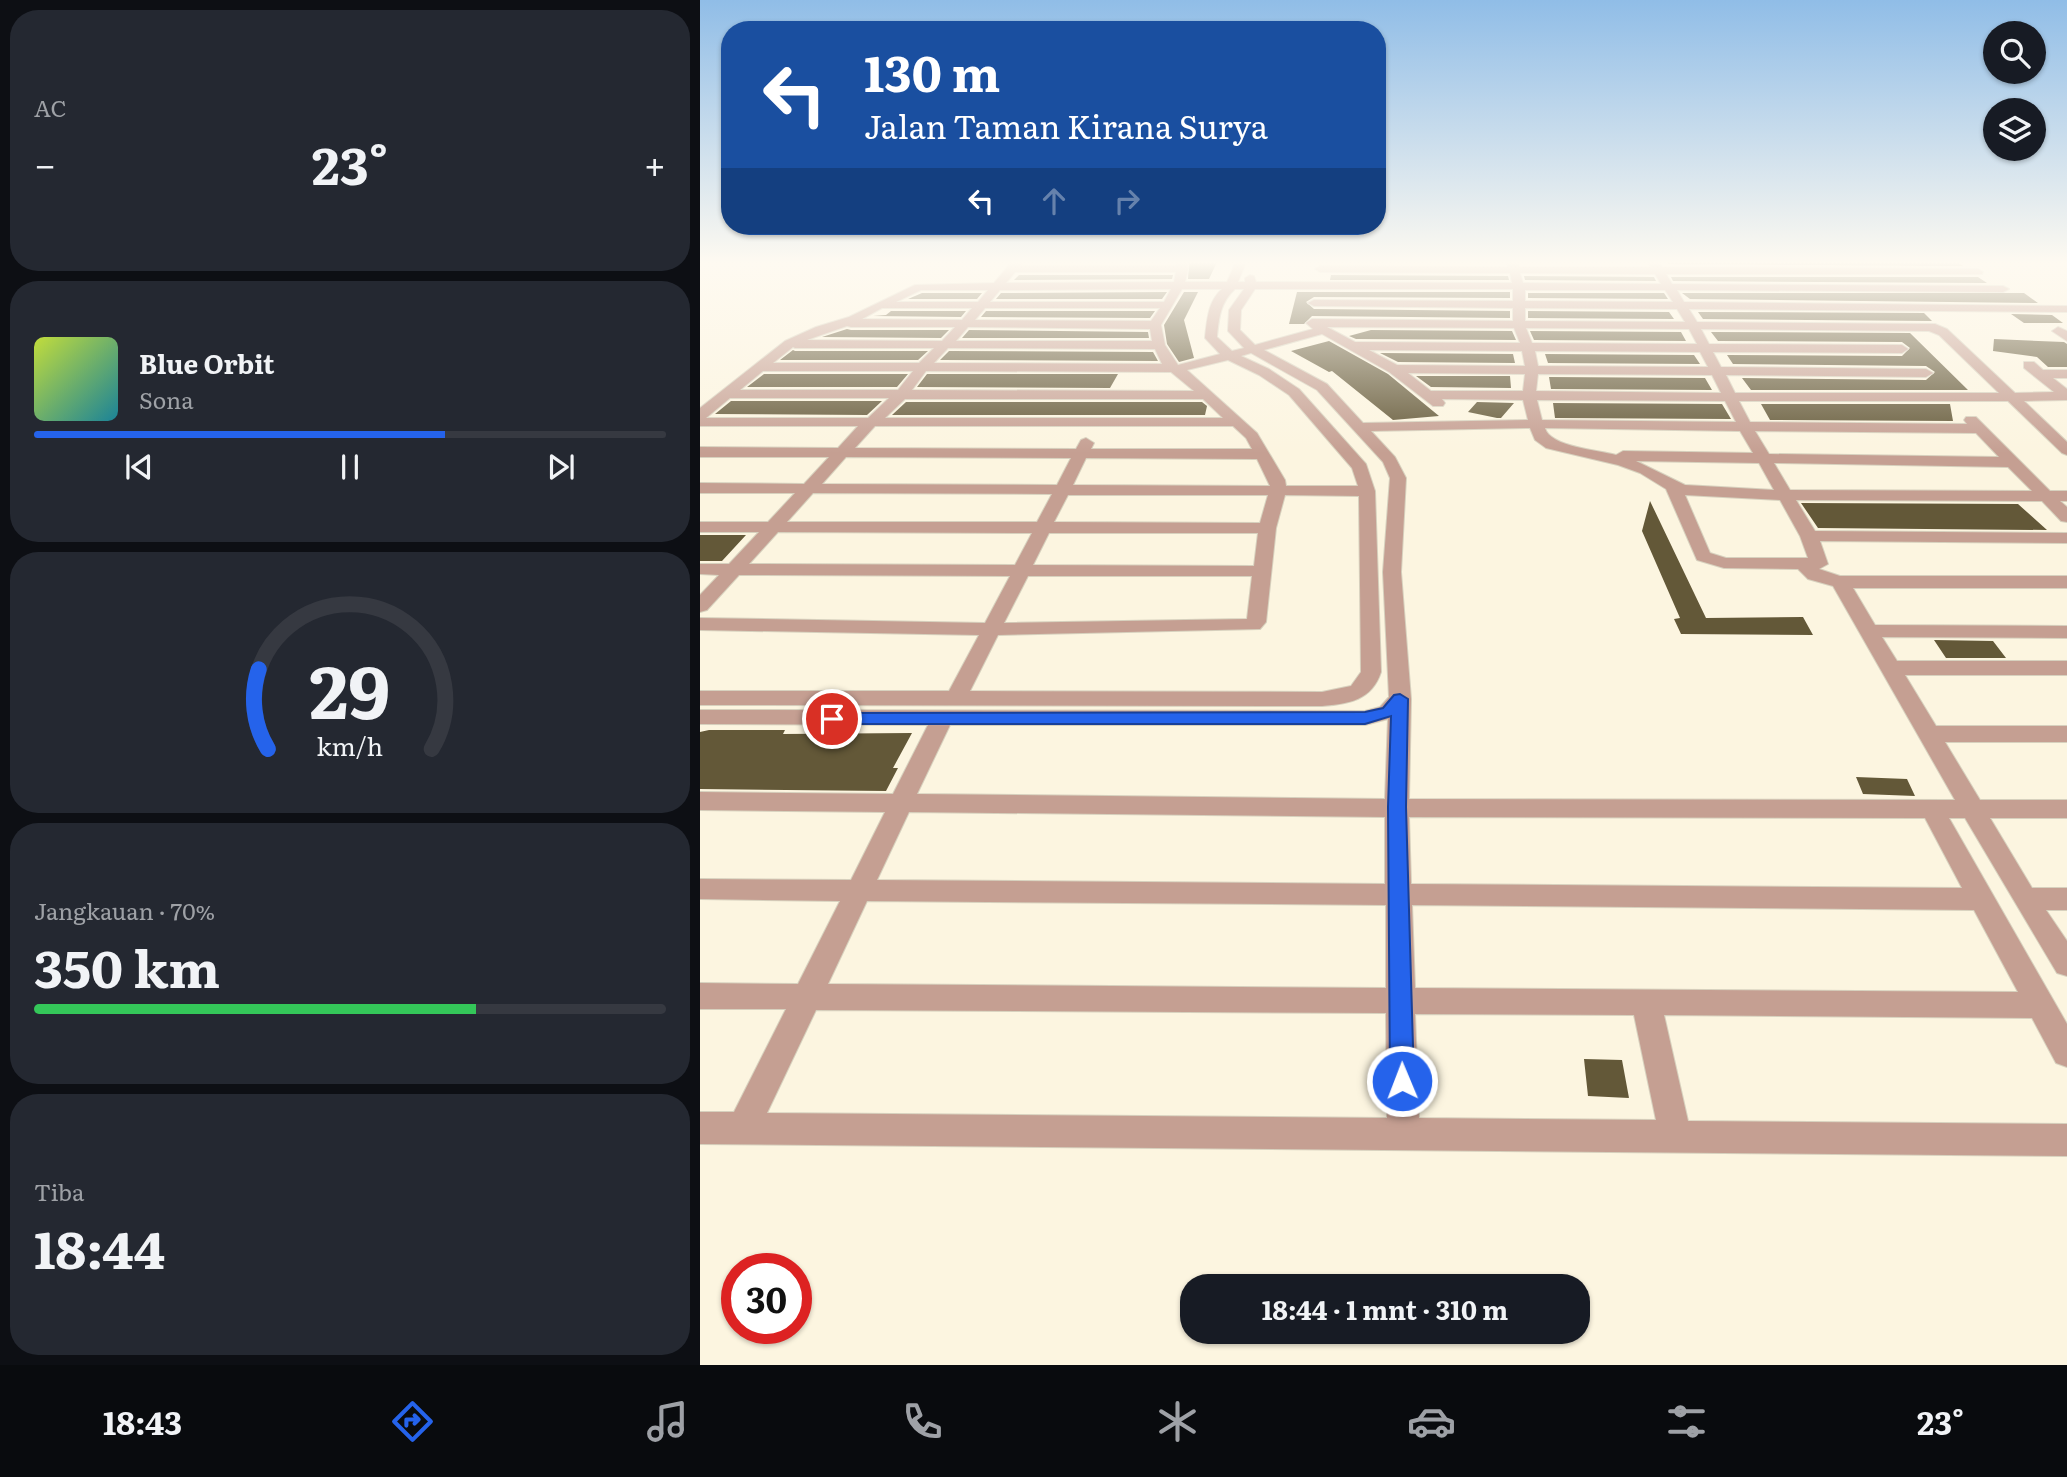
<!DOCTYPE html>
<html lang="id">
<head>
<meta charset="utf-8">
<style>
	body { margin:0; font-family:Literata,serif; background:#242831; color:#f1f3f6; height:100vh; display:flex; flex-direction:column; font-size:26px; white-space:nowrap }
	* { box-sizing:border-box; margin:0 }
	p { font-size:23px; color:#9ea1a6 }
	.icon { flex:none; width:38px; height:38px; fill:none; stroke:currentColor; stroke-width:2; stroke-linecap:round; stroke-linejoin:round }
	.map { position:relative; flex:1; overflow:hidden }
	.details { display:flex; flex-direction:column; gap:10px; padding:10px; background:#0d0f14; width:700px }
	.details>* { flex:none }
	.banner { position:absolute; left:21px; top:21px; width:665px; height:214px; border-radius:28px; box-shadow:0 2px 5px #0004; background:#1a4fa0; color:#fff; overflow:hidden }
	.buttons { position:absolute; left:1283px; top:21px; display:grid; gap:14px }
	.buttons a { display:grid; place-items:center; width:63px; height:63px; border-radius:50%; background:#171b24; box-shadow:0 2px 5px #0004; font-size:35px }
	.speed { position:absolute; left:21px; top:1253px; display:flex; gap:14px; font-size:35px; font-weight:700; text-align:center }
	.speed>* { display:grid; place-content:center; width:91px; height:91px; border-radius:50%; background:#171b24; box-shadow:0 2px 5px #0004; line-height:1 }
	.speed .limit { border:10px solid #d22; background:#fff; color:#111 }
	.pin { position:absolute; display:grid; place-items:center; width:60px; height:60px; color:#fff; margin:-30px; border:4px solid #fff; border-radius:50%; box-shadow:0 2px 7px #0007 }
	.me { position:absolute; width:77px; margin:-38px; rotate:359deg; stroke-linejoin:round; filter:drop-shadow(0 0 5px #0008) }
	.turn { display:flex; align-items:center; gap:24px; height:147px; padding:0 28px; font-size:32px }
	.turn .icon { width:91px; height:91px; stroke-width:2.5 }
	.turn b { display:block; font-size:49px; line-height:60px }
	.lanes { display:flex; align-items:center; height:66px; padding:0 28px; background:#0003; justify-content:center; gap:35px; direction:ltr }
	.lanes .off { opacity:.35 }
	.big { font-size:52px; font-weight:700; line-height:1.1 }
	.details .card { flex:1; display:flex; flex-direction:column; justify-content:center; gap:10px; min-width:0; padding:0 24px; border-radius:28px; background:#242831 }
	.details .dial { align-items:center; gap:0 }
	.dial svg { height:182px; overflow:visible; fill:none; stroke:#363941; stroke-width:7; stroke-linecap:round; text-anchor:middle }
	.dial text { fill:#f1f3f6; stroke:none }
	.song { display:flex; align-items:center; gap:21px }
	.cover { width:84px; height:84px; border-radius:10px; background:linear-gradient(135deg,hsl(70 70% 55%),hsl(190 70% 35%)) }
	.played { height:7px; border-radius:4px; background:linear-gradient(90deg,#2563eb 65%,#363941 65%) }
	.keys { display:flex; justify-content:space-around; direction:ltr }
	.heat { display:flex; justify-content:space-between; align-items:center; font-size:38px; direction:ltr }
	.charge { height:10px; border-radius:5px; background:linear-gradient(90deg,#34c759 70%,#363941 0) }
	.trip { position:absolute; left:480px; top:1274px; width:410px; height:70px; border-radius:28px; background:#171b24; box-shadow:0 2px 5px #0004; font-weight:700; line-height:70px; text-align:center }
	.dock { display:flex; height:112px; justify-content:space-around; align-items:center; background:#090b0e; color:#9ea1a6 }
	.dock .icon { width:49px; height:49px }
	.dock .selected { color:#2563eb }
	.dock b { font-size:32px; color:#f1f3f6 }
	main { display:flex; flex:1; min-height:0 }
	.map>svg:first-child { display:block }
</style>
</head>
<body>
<main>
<section class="details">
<div class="card"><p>AC</p>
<div class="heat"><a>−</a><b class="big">23°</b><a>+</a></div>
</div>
<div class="card">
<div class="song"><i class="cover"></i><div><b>Blue Orbit</b><p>Sona</p></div></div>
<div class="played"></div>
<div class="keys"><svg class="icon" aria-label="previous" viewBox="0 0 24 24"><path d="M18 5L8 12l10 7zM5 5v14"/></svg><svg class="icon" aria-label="pause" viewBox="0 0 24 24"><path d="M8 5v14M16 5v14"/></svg><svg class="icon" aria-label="next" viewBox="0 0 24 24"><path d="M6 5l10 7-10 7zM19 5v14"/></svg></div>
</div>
<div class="card dial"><svg viewBox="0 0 100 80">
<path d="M14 69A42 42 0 1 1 86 69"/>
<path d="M14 69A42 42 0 0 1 10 34" stroke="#2563eb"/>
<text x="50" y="56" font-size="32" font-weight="700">29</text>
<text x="50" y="72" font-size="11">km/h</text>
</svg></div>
<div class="card"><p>Jangkauan · 70%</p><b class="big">350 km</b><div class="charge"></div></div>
<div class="card"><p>Tiba</p><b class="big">18:44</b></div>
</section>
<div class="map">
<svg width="1367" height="1365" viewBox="0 0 1367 1365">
	<rect width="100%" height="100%" fill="#fcf5e0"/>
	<!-- building -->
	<path fill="#635838" d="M 517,262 L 509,279 L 488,279 L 489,263 Z
		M 968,262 L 1257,262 L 1263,266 L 968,264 Z
		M 319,275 L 473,275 L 472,279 L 314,280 Z
		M 631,275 L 808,276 L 809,280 L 630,280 Z
		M 824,276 L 954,277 L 956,281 L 825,280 Z
		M 971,277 L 1278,277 L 1287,283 L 973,281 Z
		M 467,292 L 462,299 L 296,299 L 301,293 Z
		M 484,292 L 498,292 L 484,320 L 494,358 L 479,362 L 467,344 L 464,325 Z
		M 597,292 L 810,292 L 810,298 L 614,297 L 606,302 L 614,309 L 810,311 L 810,318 L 612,316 L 604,324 L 589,324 Z
		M 222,293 L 282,293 L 277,299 L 208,299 Z
		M 828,293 L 964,293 L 968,299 L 828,298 Z
		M 982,293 L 1324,293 L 1338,303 L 990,299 Z
		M 191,311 L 266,311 L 261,317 L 173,316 L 186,315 Z
		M 286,311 L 455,311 L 450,318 L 281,317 Z
		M 828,311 L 969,312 L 974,319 L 828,318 Z
		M 998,312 L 1224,313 L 1232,321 L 1003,319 Z
		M 1311,314 L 1352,315 L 1363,323 L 1324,323 Z
		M 147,329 L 151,330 L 249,330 L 241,338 L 122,337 Z
		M 269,330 L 448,332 L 449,338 L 262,338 Z
		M 671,330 L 812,331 L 816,340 L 656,339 L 649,336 Z
		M 830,331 L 981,332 L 986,341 L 834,340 Z
		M 1011,332 L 1210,333 L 1268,390 L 1051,390 L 1042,378 L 1226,380 L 1235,372 L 1226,366 L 1033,364 L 1027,355 L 1202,356 L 1210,348 L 1202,342 L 1018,341 Z
		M 1294,339 L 1364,342 L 1367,344 L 1367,367 L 1348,367 L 1337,357 L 1293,351 Z
		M 629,341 L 688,374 L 739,416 L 693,420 L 632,371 L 629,372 L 591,351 Z
		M 93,350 L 95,351 L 228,351 L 218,360 L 80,360 Z
		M 249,351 L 453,352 L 458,361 L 240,360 Z
		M 680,353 L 813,354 L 815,363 L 698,362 Z
		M 845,354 L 994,355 L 1000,364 L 848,363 Z
		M 64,374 L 208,374 L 197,387 L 47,387 Z
		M 227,374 L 418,374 L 410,388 L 217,387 Z
		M 716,376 L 810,376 L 811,388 L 731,387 Z
		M 849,377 L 1005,378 L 1012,390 L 851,389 Z
		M 31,401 L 182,401 L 167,415 L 15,414 Z
		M 206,402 L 502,402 L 507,406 L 505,415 L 192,415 Z
		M 777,402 L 814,403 L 801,418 L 797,418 L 768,412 Z
		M 853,403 L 1022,404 L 1031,419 L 855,418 Z
		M 1061,404 L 1250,404 L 1253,421 L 1070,420 Z
		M 950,501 L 1006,618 L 1103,617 L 1113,635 L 981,634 L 974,619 L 980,618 L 942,531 Z
		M 1101,503 L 1318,504 L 1347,530 L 1118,528 Z
		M 0,535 L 46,535 L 22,561 L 0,561 Z
		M 1234,640 L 1293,641 L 1306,658 L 1246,658 Z
		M 9,730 L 85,730 L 83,734 L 212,733 L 193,768 L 198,768 L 186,791 L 0,789 L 0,732 Z
		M 1156,777 L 1207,779 L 1215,796 L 1163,794 Z
		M 884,1059 L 922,1060 L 929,1098 L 888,1096 Z"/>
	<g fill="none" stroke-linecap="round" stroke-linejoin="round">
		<!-- street casing -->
		<g stroke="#d7d1be" stroke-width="2">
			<path id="street" d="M 312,262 L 323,262 L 320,266 L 476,266 L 476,262 L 486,262 L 488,269 L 485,282 L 527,282 L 536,262 L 546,262 L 538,282 L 545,282 L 545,278 L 550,275 L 554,276 L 556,282 L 812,283 L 810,273 L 620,272 L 615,269 L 620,266 L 808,267 L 807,262 L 817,262 L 819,267 L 951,267 L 948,262 L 958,262 L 962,267 L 1278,269 L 1283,272 L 1282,274 L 966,274 L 972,284 L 1303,286 L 1309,289 L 1303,292 L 977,290 L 984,302 L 1367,306 L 1367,312 L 989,309 L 997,322 L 1235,324 L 1247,329 L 1315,393 L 1354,392 L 1324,368 L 1324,362 L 1334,362 L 1343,370 L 1367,370 L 1367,378 L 1353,378 L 1367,389 L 1367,400 L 1324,401 L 1367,442 L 1367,455 L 1362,453 L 1308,401 L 1039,401 L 1050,422 L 1267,424 L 1264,420 L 1266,417 L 1276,417 L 1350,491 L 1367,491 L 1367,501 L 1360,501 L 1367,507 L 1367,522 L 1361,521 L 1342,501 L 1096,500 L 1115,531 L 1367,533 L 1367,543 L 1120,541 L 1128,564 L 1119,569 L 1140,576 L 1367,576 L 1367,588 L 1153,588 L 1175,625 L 1367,626 L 1367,638 L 1182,637 L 1197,661 L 1367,661 L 1367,675 L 1205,675 L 1236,726 L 1367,726 L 1367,742 L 1245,742 L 1280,800 L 1367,800 L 1367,818 L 1290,818 L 1332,888 L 1367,888 L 1367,910 L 1346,910 L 1367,941 L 1367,976 L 1357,973 L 1265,818 L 1249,818 L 1367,1024 L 1367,1067 L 1356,1063 L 1332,1018 L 964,1015 L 988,1121 L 1367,1124 L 1367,1156 L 0,1144 L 0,1112 L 34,1112 L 86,1009 L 0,1009 L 0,983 L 98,984 L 140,901 L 0,899 L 0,879 L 151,880 L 185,812 L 0,810 L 0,792 L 193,794 L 228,725 L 0,724 L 0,710 L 665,711 L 680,707 L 689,697 L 683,572 L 690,478 L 683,462 L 617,390 L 551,353 L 541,356 L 569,369 L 599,389 L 666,464 L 675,491 L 681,672 C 672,700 649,704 622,706 L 0,705 L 0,691 L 249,691 L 279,635 L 0,630 L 0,618 L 285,623 L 310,576 L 39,575 L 7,610 L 0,612 L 0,595 L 19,575 L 0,574 L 0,564 L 29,564 L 59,532 L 0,532 L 0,522 L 68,522 L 95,493 L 0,493 L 0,483 L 104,484 L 129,457 L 0,457 L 0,447 L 138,448 L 158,426 L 0,426 L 0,408 L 85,341 L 116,327 L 149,317 L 215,285 L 294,283 ZM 315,272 L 476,272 L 474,282 L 306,283 ZM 820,273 L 955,274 L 961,284 L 823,283 ZM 471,289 L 464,302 L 290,302 L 300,290 ZM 482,289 L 522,289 C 508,301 507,320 505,338 L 520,354 L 478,365 L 465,345 L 461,325 ZM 535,289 L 544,289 L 529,310 L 528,331 L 544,348 L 532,351 L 517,337 C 519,318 520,303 535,289 ZM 555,289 L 813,289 L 813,301 L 614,300 L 608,303 L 614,306 L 813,308 L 813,321 L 612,319 L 606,323 L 613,329 L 555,345 L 540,330 L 541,310 ZM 221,290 L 288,290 L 278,302 L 196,302 ZM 825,290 L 965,290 L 973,302 L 825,301 ZM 182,308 L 272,308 L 262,320 L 162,319 ZM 285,308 L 460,308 L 451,321 L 275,320 ZM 825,308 L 977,309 L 985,322 L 825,321 ZM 147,326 L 151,327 L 255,327 L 242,341 L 107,340 ZM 268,327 L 450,329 L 452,341 L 256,341 ZM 627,327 L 814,328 L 820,343 L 655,342 ZM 826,328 L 989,329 L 997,344 L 832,343 ZM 1001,329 L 1229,331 L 1239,335 L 1299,393 L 1035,393 L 1026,375 L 1226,377 L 1233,373 L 1226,369 L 1021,367 L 1013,352 L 1202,353 L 1208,349 L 1202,345 L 1009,344 ZM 622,334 L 689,372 L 733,406 L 743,406 L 745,403 L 742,399 L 823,400 L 828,420 L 663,423 L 627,384 L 564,350 ZM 93,347 L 95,348 L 234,348 L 219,363 L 73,363 ZM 248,348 L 455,349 L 462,364 L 234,363 ZM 669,350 L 822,351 L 825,366 L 697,365 ZM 835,351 L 1000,352 L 1008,367 L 838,366 ZM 528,360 L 559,375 L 589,395 L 652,468 L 658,486 L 586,486 L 585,480 L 557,433 L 487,370 ZM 63,371 L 213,371 L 198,390 L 40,390 ZM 226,371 L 471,372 L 494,391 L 212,390 ZM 708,373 L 825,374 L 823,391 L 731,391 ZM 838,374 L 1012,375 L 1021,393 L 836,391 ZM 30,398 L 189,398 L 168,418 L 6,418 ZM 205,399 L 503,399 L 523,418 L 185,418 ZM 837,400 L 1025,401 L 1036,422 L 842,420 ZM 175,426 L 533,426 L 546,438 L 552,449 L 391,449 L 394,443 L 386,438 L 381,440 L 376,449 L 155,448 ZM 830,428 L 835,440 L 846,448 L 918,465 L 940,473 L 966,489 L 997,560 L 1024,568 L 1098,569 L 1108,579 L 1133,586 L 1255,800 L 709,799 L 711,699 L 701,572 L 706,478 L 695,457 L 671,431 ZM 845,428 L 1040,431 L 1053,453 L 923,451 L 916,455 C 898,450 850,447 845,428 ZM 1055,431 L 1276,433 L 1299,457 L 1069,454 ZM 146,457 L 371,458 L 357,485 L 122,484 ZM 386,458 L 557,459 L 570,486 L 373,485 ZM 936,461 L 1059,463 L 1074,490 L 985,485 ZM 1074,463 L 1308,467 L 1332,491 L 1090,490 ZM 113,493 L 352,494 L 337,522 L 87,522 ZM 368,495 L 568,495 L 560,523 L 354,522 ZM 585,495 L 659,496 L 661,672 L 651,686 L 622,692 L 270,691 L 298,635 L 560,629 L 566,622 L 576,528 ZM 985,495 L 1080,500 L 1100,536 L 1108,558 L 1026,558 L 1010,553 ZM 78,532 L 332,533 L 315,565 L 49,564 ZM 349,533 L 558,533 L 554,566 L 333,565 ZM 328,576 L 552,576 L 547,619 L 304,623 ZM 688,719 L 685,799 L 217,794 L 250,725 L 665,725 ZM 209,812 L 685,817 L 685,884 L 177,880 ZM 709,817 L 1225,818 L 1262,888 L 711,884 ZM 167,901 L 686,905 L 686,988 L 128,984 ZM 712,905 L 1274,910 L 1318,992 L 715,988 ZM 116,1010 L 686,1013 L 687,1118 L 67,1113 ZM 715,1014 L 934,1015 L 956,1120 L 719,1118 Z
				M 1358,327 L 1367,331 L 1367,341 L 1352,331 Z"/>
		</g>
		<!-- street -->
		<use href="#street" fill="#c59f92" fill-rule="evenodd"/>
	</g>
	<!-- sky -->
	<linearGradient id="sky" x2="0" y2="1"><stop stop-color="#90bde7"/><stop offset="0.58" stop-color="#fefaf1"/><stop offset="1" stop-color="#fefaf1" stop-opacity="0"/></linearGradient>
	<rect width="1367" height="453" fill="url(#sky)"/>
	<!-- route -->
	<path fill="#2563eb" stroke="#184099" stroke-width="2" d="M 700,694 L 708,699 L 706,807 L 714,1081 L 710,1088 L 702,1092 L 694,1088 L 690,1081 L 688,807 L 691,716 L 665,724 L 132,724 L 124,719 L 132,713 L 665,712 L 683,708 L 694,695 Z"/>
</svg>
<div class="buttons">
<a><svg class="icon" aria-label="search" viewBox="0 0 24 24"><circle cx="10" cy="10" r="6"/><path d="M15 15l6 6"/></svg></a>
<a><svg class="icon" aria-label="layers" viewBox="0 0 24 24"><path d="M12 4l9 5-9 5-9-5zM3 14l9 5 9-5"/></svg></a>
</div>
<div class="speed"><div class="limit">30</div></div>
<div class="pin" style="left:132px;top:719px;background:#d93025"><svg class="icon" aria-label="arrive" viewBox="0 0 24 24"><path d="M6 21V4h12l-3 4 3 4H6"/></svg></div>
<svg class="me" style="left:702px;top:1081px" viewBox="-20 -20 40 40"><circle r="17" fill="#2563eb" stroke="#fff" stroke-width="3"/><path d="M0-11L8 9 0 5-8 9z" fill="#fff"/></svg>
<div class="trip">18:44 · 1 mnt · 310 m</div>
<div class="banner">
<div class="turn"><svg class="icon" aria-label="left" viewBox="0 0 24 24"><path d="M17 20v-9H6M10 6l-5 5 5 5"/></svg><div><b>130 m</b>Jalan Taman Kirana Surya</div></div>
<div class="lanes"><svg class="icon" aria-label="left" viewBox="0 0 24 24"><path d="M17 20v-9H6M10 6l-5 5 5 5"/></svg><svg class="icon off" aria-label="ahead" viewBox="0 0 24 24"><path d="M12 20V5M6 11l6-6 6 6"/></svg><svg class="icon off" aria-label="right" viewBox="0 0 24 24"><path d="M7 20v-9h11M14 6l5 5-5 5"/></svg></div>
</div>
</div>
</main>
<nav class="dock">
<b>18:43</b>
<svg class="icon selected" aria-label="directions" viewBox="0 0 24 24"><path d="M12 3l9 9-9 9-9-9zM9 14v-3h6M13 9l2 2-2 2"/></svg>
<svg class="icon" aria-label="music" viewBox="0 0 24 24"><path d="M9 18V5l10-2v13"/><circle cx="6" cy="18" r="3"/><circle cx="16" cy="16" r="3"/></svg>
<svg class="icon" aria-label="phone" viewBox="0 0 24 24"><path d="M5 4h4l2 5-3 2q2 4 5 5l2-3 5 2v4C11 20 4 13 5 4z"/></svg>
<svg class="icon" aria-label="climate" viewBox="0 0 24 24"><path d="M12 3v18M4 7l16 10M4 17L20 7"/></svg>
<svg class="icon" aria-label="car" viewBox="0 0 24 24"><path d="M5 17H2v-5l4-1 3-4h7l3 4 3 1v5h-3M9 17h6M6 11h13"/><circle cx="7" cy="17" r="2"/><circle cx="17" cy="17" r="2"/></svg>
<svg class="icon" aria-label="filters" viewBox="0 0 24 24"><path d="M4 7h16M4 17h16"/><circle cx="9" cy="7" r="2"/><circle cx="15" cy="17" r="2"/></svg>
<b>23°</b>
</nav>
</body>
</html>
